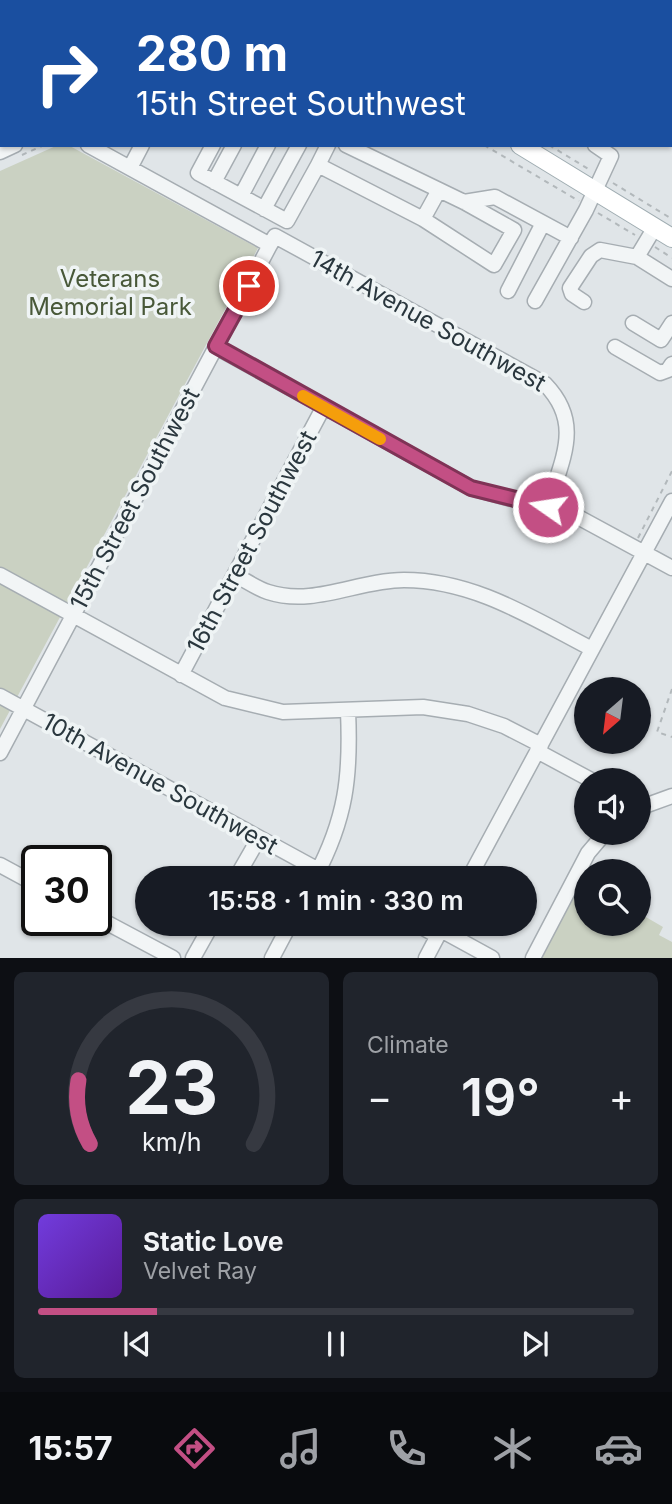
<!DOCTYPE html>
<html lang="en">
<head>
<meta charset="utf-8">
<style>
	body { margin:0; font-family:Inter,sans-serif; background:#20242c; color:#f1f3f6; height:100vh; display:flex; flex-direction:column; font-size:26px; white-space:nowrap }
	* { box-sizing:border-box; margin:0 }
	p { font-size:23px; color:#9ea1a6 }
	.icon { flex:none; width:38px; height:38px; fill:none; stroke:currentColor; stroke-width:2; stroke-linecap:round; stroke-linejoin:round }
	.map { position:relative; height:958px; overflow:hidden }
	.sheet { display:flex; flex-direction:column; gap:14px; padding:14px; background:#0d0f14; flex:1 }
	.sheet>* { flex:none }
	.banner { position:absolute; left:0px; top:0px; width:672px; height:147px; box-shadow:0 2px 5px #0004; background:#1a4fa0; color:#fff; overflow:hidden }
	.needle { width:46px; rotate:208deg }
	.tools { position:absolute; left:574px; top:677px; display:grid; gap:14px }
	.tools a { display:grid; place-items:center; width:77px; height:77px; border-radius:50%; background:#171b24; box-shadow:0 2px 5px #0004; font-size:35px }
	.speed { position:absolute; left:21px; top:845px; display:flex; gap:14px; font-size:35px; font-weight:700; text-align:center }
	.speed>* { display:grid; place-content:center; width:91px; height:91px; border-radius:50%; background:#171b24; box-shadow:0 2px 5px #0004; line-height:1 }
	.speed .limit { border:4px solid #111; border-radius:10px; background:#fff; color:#111 }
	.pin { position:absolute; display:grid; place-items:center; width:60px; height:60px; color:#fff; margin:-30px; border:4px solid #fff; border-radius:50%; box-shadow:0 2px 7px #0007 }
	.me { position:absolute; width:77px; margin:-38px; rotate:283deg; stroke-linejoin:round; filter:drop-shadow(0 0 5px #0008) }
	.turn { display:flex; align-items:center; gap:24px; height:147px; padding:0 21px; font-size:32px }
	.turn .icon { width:91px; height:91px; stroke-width:2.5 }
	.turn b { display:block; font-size:49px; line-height:60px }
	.big { font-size:52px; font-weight:600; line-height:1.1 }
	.sheet .tile { flex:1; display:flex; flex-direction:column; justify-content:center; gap:10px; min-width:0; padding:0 24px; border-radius:10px; background:#20242c }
	.sheet .dial { align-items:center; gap:0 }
	.dial svg { height:182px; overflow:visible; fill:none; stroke:#363941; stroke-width:7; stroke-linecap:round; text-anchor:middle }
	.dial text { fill:#f1f3f6; stroke:none }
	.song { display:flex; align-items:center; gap:21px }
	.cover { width:84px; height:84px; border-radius:10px; background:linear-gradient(135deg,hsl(260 70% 55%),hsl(270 70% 35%)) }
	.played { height:7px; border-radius:4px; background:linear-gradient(90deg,#c34f84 20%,#363941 20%) }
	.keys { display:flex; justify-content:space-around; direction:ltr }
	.heat { display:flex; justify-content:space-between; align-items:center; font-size:38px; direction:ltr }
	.sheet .tiles { flex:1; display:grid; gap:14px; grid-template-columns:1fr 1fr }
	.tile:last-child { grid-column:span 2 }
	.trip { position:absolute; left:135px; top:866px; width:402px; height:70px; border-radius:35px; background:#171b24; box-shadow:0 2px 5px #0004; font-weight:600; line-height:70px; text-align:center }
	.menu { display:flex; height:112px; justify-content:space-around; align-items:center; background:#090b0e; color:#9ea1a6 }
	.menu .icon { width:49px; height:49px }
	.menu .active { color:#c34f84 }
	.menu b { font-size:32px; color:#f1f3f6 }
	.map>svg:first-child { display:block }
</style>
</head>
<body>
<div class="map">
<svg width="672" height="958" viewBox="0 0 672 958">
	<rect width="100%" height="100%" fill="#e0e5e8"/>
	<!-- green -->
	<path fill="#cad1c2" d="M 58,145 L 68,145 L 258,248 L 0,729 L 0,171 Z
		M 586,885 L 586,924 L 639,924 L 639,913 L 663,927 L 659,935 L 672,942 L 672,958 L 537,958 L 573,889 Z"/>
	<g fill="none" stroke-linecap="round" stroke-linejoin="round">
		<!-- minor casing -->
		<g stroke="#a6adb2" stroke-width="17">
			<path id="minor" d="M 137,0 L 138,2
				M 427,0 L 430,2
				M 50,2 L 52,0
				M 344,2 L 348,0
				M 0,9 L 2,9
				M 88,145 L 270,245 L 275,236 L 545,384 C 584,424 561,460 548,507
				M 213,145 L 198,173 L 287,221 L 318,165 L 423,219 L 494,265 L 514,230 L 464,202 L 346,145
				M 0,152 L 15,145
				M 318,165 L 328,145
				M 130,168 L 142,145
				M 214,182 L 234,145
				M 241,196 L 268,145
				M 464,202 L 495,197 L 571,238
				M 264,209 L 299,145
				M 423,219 L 439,190
				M 637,257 L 655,227
				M 508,291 L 543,223
				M 535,301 L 586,210 L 611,156 L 595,145
				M 584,302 L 572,294 L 570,288 L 591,256 L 600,250 L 637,257 L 672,279
				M 633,323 L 661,340 L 672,323
				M 216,347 L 471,488 L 578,517 L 672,568
				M 615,347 L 660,373 L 668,370 L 672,364
				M 0,575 L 225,698 L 283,712 L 423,707 L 468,714 L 504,726 L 541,745
				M 235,575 C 245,580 256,588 268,592 C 314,607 358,580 404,580 C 474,580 532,618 592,649
				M 181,675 L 323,408
				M 0,696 L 333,878
				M 537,751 L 591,780
				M 0,753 L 270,245
				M 639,808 L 672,796
				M 0,865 L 37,885
				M 315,877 C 346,819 351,776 348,711
				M 236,878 L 259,838
				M 469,878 L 672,501
				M 96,917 L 173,958
				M 416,924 L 438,936
				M 441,930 L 492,958
				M 193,958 L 212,924
				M 272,958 L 290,924
				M 426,958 L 444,924
				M 533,958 L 588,853 L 605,833"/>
		</g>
		<!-- major casing -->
		<g stroke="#a0adb2" stroke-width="20">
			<path id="major" d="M 275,0 L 278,2
				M 520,145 L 672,238"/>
		</g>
		<!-- path -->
		<path stroke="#b2b8bb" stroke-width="2" stroke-dasharray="5 5" stroke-linecap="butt" d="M 247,0 L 249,2
			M 304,0 L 307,2
			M 484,145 L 579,201
			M 549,145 L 590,170
			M 22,155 L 44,145
			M 613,183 L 672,219
			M 598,213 L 635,235
			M 655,247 L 672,258
			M 638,538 L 672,471
			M 672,689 L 657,732 L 672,737
			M 343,873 L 353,878"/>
		<!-- minor -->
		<use href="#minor" stroke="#f2f5f6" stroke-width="14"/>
		<!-- major -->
		<use href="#major" stroke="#fff" stroke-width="18"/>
		<!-- rail casing -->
		<g stroke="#7b8990" stroke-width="5">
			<path id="rail" d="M 172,2 L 180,0
				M 286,2 L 291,0
				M 0,25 L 2,25
				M 0,86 L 2,86"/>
		</g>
		<!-- rail -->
		<use href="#rail" stroke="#eff4f5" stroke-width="2.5" stroke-dasharray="8" stroke-linecap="butt"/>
	</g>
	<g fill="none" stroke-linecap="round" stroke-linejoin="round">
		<!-- route casing -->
		<g stroke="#7f3356" stroke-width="18">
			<path id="route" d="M 249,286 L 216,346 L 471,488 L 548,507"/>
		</g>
		<!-- route -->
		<use href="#route" stroke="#c34f84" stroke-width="12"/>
		<!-- slow -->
		<path stroke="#f59e0b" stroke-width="12" d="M 303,396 L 380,439"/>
	</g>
	<g text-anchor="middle" stroke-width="7" stroke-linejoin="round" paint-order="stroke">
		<!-- park labels -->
		<g font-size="24" fill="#485838" stroke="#eff4f5">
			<text x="110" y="287">Veterans<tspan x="110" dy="28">Memorial Park</tspan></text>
		</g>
		<!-- street labels -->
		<g font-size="24" fill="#2a373e" stroke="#eff4f5">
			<text transform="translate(428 321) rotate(29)" y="8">14th Avenue Southwest</text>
			<text transform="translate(135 499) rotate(-62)" y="8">15th Street Southwest</text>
			<text transform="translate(252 542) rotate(-62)" y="8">16th Street Southwest</text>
			<text transform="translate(160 784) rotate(29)" y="8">10th Avenue Southwest</text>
		</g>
	</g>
</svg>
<div class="tools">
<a><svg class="needle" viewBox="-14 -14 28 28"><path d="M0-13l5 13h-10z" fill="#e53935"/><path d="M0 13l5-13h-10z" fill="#9ea1a6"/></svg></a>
<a><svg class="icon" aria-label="sound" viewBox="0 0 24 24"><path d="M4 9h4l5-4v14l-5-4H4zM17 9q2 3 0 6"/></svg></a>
<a><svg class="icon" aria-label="search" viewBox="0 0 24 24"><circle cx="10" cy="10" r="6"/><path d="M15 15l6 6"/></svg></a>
</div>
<div class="speed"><div class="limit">30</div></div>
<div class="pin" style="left:249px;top:286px;background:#d93025"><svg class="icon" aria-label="arrive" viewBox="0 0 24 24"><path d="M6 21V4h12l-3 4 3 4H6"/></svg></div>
<svg class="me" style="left:548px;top:507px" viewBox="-20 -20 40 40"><circle r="17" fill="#c34f84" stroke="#fff" stroke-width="3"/><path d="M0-11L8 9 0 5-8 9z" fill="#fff"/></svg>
<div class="trip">15:58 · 1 min · 330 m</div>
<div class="banner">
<div class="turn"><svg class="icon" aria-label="right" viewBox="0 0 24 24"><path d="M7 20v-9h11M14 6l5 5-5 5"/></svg><div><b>280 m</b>15th Street Southwest</div></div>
</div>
</div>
<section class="sheet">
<div class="tiles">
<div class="tile dial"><svg viewBox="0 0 100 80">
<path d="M14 69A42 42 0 1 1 86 69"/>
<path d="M14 69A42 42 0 0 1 9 41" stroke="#c34f84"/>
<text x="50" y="56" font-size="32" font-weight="700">23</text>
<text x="50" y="72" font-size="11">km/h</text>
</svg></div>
<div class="tile"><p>Climate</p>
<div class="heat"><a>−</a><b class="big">19°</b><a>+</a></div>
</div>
<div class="tile">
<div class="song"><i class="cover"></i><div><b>Static Love</b><p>Velvet Ray</p></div></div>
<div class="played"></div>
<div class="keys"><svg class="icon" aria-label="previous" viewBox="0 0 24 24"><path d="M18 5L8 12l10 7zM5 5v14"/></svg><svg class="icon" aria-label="pause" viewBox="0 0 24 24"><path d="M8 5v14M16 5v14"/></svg><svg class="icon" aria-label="next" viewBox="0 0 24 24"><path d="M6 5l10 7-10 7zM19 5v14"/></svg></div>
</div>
</div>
</section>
<nav class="menu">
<b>15:57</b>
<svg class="icon active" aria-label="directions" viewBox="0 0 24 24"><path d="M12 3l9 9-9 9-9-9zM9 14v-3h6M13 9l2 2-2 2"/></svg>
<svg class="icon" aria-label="music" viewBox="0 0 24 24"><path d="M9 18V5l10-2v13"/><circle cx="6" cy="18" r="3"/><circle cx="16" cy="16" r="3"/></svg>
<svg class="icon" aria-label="phone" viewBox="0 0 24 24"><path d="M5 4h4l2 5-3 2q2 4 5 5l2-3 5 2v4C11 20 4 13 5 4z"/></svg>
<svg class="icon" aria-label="climate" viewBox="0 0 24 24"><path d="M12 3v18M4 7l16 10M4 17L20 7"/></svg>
<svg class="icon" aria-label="car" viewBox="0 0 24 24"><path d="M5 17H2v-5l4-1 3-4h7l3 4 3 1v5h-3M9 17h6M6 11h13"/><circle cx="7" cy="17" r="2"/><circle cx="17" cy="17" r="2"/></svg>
</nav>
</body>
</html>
